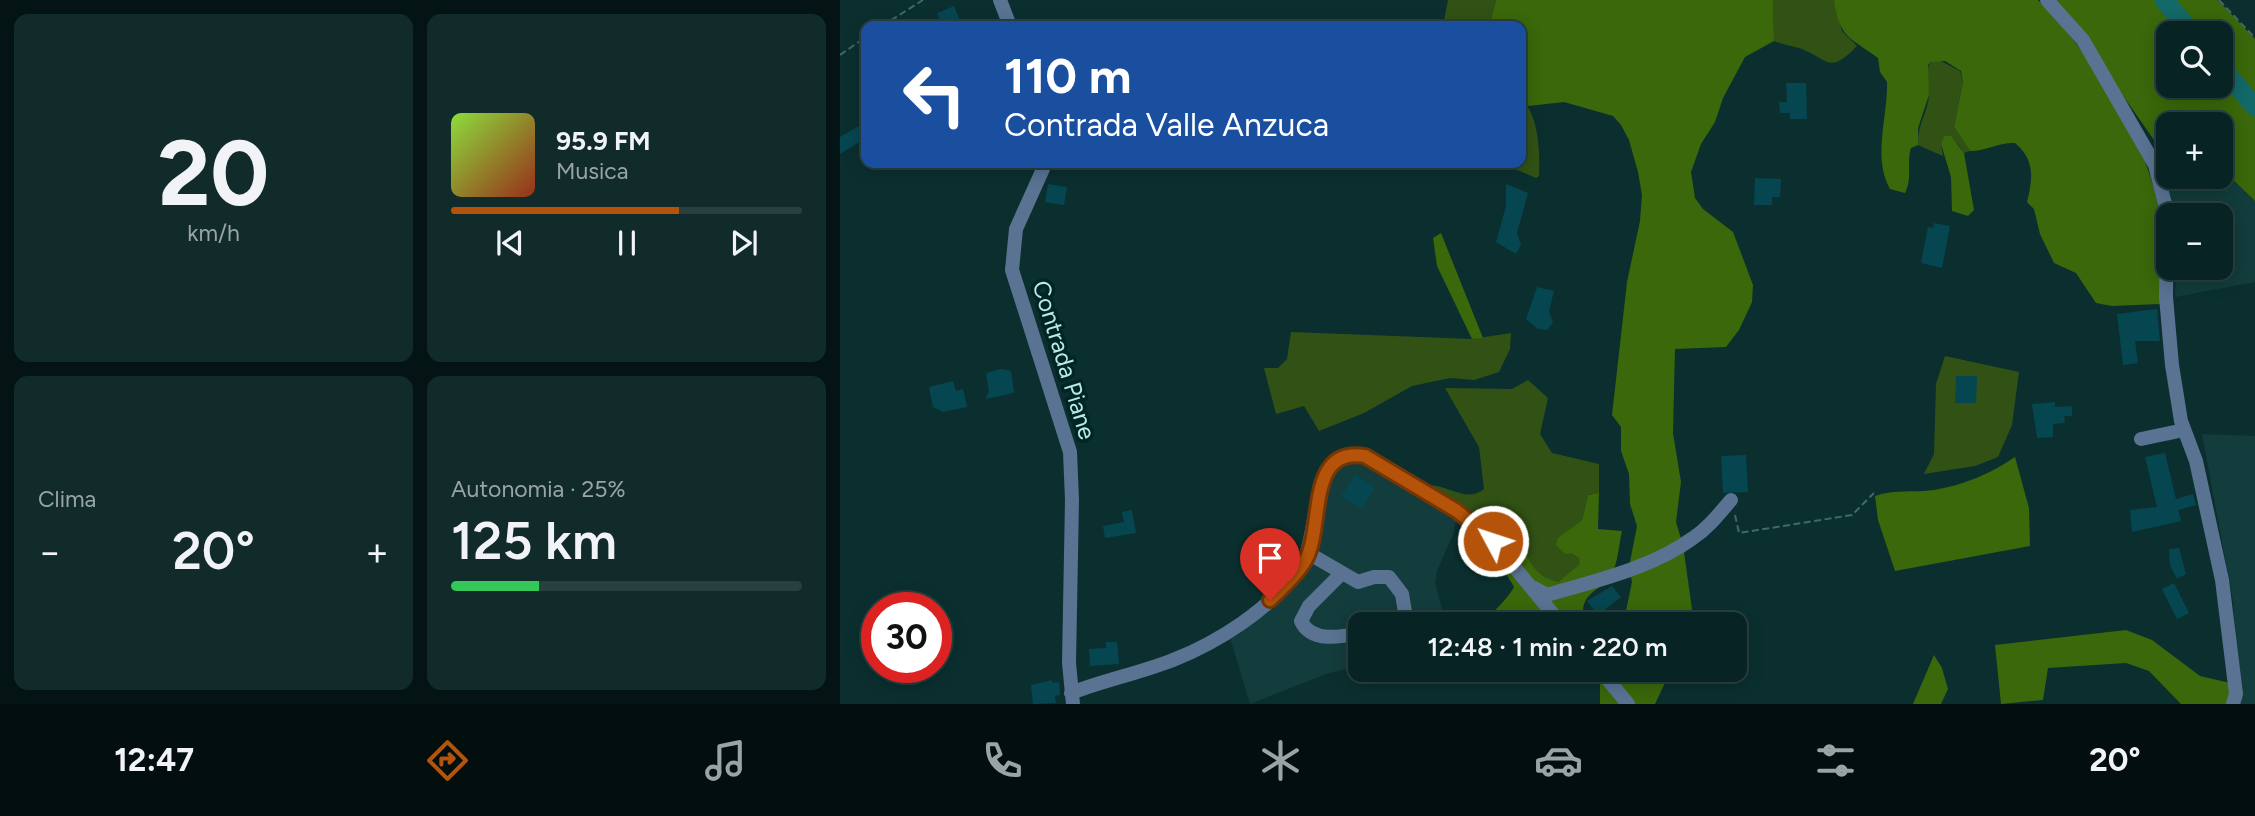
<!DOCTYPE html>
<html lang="it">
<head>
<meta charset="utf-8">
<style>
	body { margin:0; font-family:Figtree,sans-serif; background:#112b2b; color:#f1f3f6; height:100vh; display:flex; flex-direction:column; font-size:26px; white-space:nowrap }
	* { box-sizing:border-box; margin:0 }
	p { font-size:23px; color:#98a4a6 }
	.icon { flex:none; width:38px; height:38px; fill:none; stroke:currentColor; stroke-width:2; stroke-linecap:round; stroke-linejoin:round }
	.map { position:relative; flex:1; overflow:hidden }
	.side { display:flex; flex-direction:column; gap:14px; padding:14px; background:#041313; width:840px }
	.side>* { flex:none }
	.banner { position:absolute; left:21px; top:21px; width:665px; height:147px; border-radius:14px; box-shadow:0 4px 18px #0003,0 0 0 2px #294041; background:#1a4fa0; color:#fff; overflow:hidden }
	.buttons { position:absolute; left:1316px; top:21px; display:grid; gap:14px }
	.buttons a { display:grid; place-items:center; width:77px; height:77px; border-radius:14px; background:#082323; box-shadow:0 4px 18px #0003,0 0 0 2px #294041; font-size:35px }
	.speed { position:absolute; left:21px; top:592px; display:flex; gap:14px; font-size:35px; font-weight:700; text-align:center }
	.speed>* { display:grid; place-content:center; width:91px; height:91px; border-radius:50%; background:#082323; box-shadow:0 4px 18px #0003,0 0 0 2px #294041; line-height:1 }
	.speed .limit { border:10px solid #d22; background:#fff; color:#111 }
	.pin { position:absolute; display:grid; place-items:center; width:60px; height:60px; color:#fff; margin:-72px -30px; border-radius:50% 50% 50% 0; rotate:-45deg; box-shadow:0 0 7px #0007 }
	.pin .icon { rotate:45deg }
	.me { position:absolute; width:77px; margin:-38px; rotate:310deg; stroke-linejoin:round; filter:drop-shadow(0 0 5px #0008) }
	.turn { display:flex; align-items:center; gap:24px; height:147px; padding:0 28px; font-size:32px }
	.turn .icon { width:91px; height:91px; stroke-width:2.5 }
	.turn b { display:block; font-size:49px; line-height:60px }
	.big { font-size:52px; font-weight:600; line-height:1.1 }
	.side .card { flex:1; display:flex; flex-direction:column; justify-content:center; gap:10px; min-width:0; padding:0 24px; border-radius:14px; background:#112b2b }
	.side .dial { align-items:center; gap:0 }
	.dial b { font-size:91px; line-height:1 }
	.song { display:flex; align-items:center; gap:21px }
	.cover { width:84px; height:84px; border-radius:10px; background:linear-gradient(135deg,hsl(90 70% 55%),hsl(10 70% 35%)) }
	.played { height:7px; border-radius:4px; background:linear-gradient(90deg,#b45309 65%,#294041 65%) }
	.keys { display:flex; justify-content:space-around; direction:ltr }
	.heat { display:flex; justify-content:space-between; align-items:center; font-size:38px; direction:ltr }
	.charge { height:10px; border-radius:5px; background:linear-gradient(90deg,#34c759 25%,#294041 0) }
	.side .tiles { flex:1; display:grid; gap:14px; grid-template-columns:repeat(2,1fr) }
	.trip { position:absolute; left:508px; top:612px; width:399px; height:70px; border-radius:14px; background:#082323; box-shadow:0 4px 18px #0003,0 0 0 2px #294041; font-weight:600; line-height:70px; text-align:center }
	.tab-bar { display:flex; height:112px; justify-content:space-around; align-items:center; background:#030e0e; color:#98a4a6 }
	.tab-bar .icon { width:49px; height:49px }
	.tab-bar .on { color:#b45309 }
	.tab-bar b { font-size:32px; color:#f1f3f6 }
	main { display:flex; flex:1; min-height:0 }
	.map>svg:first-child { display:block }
</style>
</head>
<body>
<main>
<section class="side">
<div class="tiles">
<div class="card dial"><b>20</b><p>km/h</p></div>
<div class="card">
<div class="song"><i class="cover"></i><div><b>95.9 FM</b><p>Musica</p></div></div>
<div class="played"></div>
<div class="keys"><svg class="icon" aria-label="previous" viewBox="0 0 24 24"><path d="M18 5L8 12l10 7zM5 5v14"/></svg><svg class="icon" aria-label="pause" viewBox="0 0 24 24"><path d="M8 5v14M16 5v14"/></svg><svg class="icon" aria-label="next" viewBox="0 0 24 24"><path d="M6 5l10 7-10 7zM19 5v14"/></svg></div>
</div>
<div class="card"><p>Clima</p>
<div class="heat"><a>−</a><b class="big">20°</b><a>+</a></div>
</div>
<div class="card"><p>Autonomia · 25%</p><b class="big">125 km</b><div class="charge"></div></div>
</div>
</section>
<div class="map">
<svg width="1415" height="704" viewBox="0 0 1415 704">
	<rect width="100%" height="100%" fill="#0b2f2f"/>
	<!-- built -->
	<path fill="#133c3c" d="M 1381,168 L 1415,201 L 1415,282 L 1335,297 L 1336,268 L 1381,268 L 1381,215 L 1333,215 L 1325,174 L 1381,177 Z
		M 1362,434 L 1415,436 L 1415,704 L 1400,704 L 1393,601 Z
		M 525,462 L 613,513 L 616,519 L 614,532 L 597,571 L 595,583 L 605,619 L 603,625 L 520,625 L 520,665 L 486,674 L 410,704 L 389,634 L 458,581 L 473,562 L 479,547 L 482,508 L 490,477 L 499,463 Z"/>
	<!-- green -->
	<path fill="#315214" d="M 608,0 L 656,0 L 649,26 L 603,26 Z
		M 933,0 L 994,0 L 1002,31 L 1017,46 C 989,75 989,60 962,49 C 953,46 943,45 934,41 Z
		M 1099,60 L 1120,71 L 1123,82 L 1114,127 L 1130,151 L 1124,153 L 1117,143 L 1101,144 L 1103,156 L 1078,145 C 1077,124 1088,113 1089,95 C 1089,82 1083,73 1091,62 Z
		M 681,97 C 699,117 700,150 699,176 L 696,178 L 661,163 L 681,163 Z
		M 451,332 L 632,339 L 671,333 L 670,349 L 659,372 L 634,380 L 610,378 L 572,386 L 524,413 L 479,431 L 464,406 L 436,414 L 424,368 L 438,368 L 447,359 Z
		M 1105,356 L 1179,372 L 1172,425 L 1158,457 L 1135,466 L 1084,474 L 1094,454 L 1096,384 Z
		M 688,380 L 708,398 L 700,434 L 712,453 L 759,464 L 759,493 L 748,495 L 742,520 L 733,527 L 731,553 L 739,558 L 741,564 L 718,582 C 686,574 685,550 673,523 L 650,527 L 639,523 L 584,486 C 605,481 625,505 644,489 L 639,447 L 605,388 L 672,389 Z"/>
	<!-- forest -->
	<path fill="#3a680a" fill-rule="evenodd" d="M 656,0 L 933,0 L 934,41 L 905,57 L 883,98 L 875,122 L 861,144 L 851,172 L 855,198 L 863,209 L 893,232 L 913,285 L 912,302 L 899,330 L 886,347 L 835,349 L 833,433 L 841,482 L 836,522 L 843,545 L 852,609 L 850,625 L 783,625 L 792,582 L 789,567 L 797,526 L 790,504 L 789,474 L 781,451 L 781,427 L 772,415 L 787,282 L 800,221 L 802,195 L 798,172 L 789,140 L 781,125 L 773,116 L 724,102 L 689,106 L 681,97 L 681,26 L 649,26 Z
		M 994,0 L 1198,0 C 1255,58 1317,151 1322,234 C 1324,257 1321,281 1320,304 L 1272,306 L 1256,303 L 1236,273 L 1214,263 L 1200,234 L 1194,209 L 1187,202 C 1193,178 1195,160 1175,143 C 1159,142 1147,151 1130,151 L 1114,127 L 1123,82 L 1121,71 L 1105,61 L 1091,62 L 1088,65 L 1089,95 L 1078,128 L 1078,145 L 1071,148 C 1066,164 1073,177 1065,193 L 1050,189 C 1032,157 1048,117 1047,82 L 1040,72 L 1038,58 C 1011,38 999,38 994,0 Z
		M 1216,0 L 1378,0 L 1415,39 L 1415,201 L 1381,168 L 1381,124 L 1328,124 L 1328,160 ZM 1328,33 L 1381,33 L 1381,86 L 1328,86 Z
		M 1104,136 L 1111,136 L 1124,153 L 1134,210 L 1128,216 L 1112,211 L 1111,177 L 1101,144 Z
		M 601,233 L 643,338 L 632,339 L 597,266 L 593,238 Z
		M 1175,457 L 1189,508 L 1190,546 L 1055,571 L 1038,520 L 1035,496 C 1055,489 1074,493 1094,490 C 1124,485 1150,474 1175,457 Z
		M 759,493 L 758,529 L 782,531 C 779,543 778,564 771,575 C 757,595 738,591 744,625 L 642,625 C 652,611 666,602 674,587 C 663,565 638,548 639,523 L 650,527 L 673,522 C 689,548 683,573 718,582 L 740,564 L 739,558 L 731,553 L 725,554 L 716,545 L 718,538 L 742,520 L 748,495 Z
		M 1286,630 L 1312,640 L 1360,676 L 1390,683 L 1389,704 L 1341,704 L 1309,671 L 1286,663 L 1208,668 L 1203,700 L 1161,704 L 1155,645 Z
		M 1094,655 L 1102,668 L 1108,689 L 1101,704 L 1073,704 Z
		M 748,670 L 831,670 L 815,704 L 760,704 L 760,682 Z"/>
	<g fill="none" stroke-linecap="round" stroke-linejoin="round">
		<!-- river -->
		<path stroke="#126968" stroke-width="19" d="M 1324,0 L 1352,33
			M 1381,67 L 1415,107"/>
	</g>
	<!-- building -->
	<path fill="#064651" d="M 114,6 L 121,23 L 102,26 L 97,13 Z
		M 946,83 L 966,83 L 967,119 L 950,119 L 950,113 L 940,113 L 939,102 L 947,102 Z
		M 26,122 L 26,138 L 0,154 L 0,137 Z
		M 915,178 L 941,179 L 940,197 L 932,197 L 932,205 L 914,205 Z
		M 208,184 L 227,187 L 224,205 L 205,202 Z
		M 666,184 L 688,193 L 677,233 L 681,245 L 676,254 L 656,242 L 666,206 Z
		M 1094,223 L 1110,226 L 1102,268 L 1081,263 L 1088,227 L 1093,228 Z
		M 697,287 L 714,291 L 709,311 L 713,323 L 707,330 L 698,329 L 686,319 Z
		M 1317,309 L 1320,341 L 1295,341 L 1298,363 L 1283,365 L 1277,314 Z
		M 161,369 L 171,371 L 174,393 L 145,399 L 149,392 L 146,373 Z
		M 1116,376 L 1137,376 L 1136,403 L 1115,403 Z
		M 113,381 L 116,391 L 123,389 L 127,407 L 103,412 L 93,407 L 89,387 Z
		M 1215,402 L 1215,407 L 1232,406 L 1232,416 L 1224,416 L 1225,423 L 1213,424 L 1213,437 L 1197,438 L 1192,404 Z
		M 1325,453 L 1336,499 L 1353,494 L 1356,505 L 1338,510 L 1341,521 L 1292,532 L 1290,510 L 1317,507 L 1305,457 Z
		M 906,455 L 908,492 L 883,493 L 881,456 Z
		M 515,475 L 535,487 L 522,509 L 501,496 Z
		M 292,510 L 296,533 L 265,538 L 263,526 L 284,522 L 282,512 Z
		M 1339,548 L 1346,574 L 1337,579 L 1330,565 L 1329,549 Z
		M 1334,583 L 1349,613 L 1337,619 L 1322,589 Z
		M 772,586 L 781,597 L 758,615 L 747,601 Z
		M 266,642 L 277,642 L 279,664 L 250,666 L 249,649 L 266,648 Z
		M 212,680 L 212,683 L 219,682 L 220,695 L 215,696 L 216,703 L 193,704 L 191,685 Z"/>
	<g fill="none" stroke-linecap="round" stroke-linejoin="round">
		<!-- path -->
		<path stroke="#416968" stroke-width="2" stroke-dasharray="7 3.5" stroke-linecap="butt" d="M 1379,0 L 1415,38
			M 42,26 L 83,0
			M 0,55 L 26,37
			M 895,515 L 899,533 L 1012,515 L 1034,493"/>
		<!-- minor -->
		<path stroke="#5a7393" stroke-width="14" d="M 160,0 L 170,26
			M 1207,0 L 1243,40 L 1315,165 L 1327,212 L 1326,297 L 1332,365 L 1341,421 L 1356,461 L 1382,580 L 1396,694 L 1393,704
			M 198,163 L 203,169 L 176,229 L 172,270 L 230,452 L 232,500 L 229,663 L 233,704
			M 1301,439 L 1344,430
			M 468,553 L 518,582 L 534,577 L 549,577 L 562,594 L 565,612 L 555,625
			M 501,574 L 469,606 L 461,621 C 471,643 501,637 520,633
			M 694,588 L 707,595 C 755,581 812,568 853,538 C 868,528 879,514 891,500
			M 760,670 L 788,704
			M 231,693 C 265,680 300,673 333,660 C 379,642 428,610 458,571 C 483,537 465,447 525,456 L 617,511 L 653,541 L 722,625"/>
	</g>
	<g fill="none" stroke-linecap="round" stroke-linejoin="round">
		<!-- route casing -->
		<g stroke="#753606" stroke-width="18">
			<path id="route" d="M 430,600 C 442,588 457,575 466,559 C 484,527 466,446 525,456 L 617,511 L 653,541"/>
		</g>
		<!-- route -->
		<use href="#route" stroke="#b45309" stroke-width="12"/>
	</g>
	<g text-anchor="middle" stroke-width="7" stroke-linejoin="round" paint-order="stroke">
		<!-- street labels -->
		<g font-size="24" fill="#b9eae8" stroke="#012525">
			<text transform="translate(224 360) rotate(73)" y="8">Contrada Piane</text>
		</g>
	</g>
</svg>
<div class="buttons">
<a><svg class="icon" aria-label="search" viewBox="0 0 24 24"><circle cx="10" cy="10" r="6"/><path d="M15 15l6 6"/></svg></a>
<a>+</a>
<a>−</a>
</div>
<div class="speed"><div class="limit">30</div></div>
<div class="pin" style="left:430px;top:600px;background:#d93025"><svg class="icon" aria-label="arrive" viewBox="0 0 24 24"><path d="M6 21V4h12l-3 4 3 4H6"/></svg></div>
<svg class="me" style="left:653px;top:541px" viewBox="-20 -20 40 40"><circle r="17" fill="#b45309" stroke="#fff" stroke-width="3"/><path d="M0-11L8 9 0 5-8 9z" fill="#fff"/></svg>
<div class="trip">12:48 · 1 min · 220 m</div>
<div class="banner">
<div class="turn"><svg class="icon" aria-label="left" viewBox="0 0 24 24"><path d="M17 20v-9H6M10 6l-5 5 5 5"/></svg><div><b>110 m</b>Contrada Valle Anzuca</div></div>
</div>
</div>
</main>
<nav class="tab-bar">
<b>12:47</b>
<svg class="icon on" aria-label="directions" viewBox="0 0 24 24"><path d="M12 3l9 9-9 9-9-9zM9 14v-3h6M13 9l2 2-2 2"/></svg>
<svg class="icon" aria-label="music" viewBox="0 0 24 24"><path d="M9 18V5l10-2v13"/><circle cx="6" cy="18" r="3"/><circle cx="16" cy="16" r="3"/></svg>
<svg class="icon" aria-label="phone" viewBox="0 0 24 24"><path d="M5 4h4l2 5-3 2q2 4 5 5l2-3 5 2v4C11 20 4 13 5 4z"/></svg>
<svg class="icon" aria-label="climate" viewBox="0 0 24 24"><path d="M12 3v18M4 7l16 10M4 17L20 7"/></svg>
<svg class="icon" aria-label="car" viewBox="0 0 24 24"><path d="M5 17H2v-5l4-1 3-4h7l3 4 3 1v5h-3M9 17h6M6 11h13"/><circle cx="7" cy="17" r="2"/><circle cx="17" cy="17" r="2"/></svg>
<svg class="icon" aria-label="filters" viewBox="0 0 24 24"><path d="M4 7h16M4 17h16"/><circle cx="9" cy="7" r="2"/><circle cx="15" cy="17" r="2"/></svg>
<b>20°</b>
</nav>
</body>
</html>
